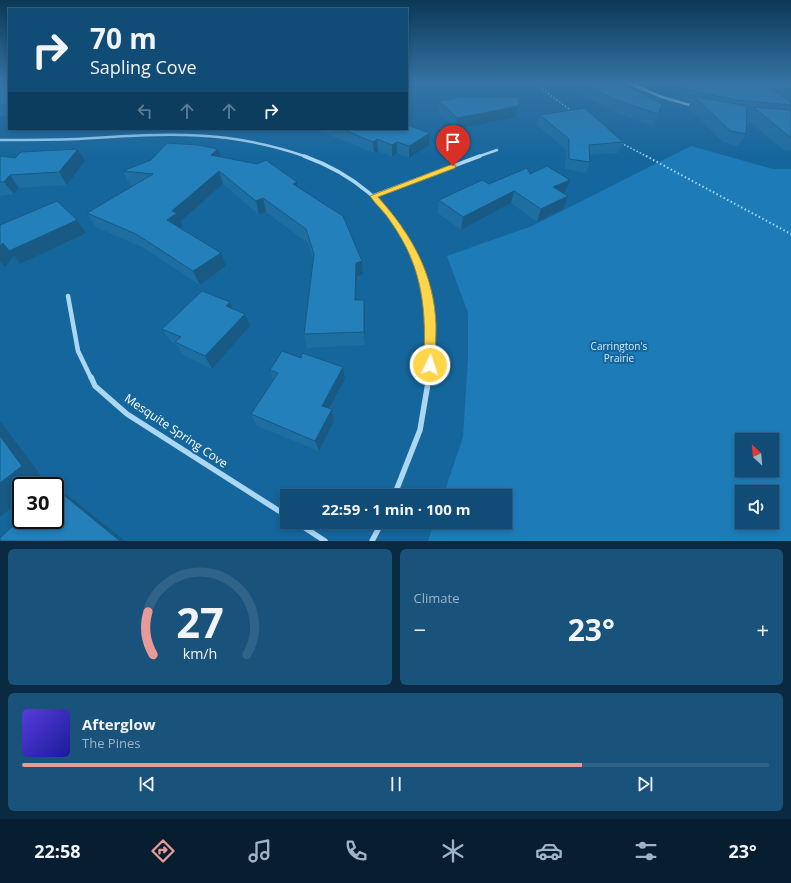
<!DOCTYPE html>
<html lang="en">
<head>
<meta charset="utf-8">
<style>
	body { margin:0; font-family:"Open Sans",sans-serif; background:#19537b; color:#f1f3f6; height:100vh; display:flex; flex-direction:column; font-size:15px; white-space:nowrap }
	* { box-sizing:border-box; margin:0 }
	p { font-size:13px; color:#9cb4c5 }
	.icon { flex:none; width:22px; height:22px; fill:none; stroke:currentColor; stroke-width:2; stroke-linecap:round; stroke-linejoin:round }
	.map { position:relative; height:541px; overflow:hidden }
	.details { display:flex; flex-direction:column; gap:8px; padding:8px; background:#092a41; flex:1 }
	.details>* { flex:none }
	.hud { position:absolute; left:8px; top:8px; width:400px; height:122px; border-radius:0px; box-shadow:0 2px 6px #0003,0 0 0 1px #306388; background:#104c76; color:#f1f3f6; overflow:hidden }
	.needle { width:26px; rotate:334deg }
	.fabs { position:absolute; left:735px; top:433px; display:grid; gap:8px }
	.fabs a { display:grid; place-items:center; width:44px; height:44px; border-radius:0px; background:#104c76; box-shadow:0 2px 6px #0003,0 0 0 1px #306388; font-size:20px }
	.speed { position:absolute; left:12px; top:477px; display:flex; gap:8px; font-size:20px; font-weight:700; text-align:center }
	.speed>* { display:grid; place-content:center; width:52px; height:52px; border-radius:50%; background:#104c76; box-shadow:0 2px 6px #0003,0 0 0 1px #306388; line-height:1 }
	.speed .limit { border:2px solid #111; border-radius:6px; background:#fff; color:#111 }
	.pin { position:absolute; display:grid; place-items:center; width:34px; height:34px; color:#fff; margin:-41px -17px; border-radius:50% 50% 50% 0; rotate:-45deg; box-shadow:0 0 4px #0007 }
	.pin .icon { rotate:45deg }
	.me { position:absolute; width:44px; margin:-22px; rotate:4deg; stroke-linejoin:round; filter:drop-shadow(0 0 3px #0008) }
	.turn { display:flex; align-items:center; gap:14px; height:84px; padding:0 16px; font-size:18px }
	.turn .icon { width:52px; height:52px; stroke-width:2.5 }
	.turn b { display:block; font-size:28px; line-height:34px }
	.lanes { display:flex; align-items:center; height:38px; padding:0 16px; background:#0003; justify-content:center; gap:20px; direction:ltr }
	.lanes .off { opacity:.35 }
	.big { font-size:30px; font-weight:700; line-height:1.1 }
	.details .card { flex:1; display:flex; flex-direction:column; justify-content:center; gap:6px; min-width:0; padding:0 14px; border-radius:6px; background:#19537b }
	.details .dial { align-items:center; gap:0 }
	.dial svg { height:104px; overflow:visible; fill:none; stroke:#306388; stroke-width:7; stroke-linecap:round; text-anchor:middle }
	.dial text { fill:#f1f3f6; stroke:none }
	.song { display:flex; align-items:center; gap:12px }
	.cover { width:48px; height:48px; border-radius:6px; background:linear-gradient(135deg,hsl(250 70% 55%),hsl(240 70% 35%)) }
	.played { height:4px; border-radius:2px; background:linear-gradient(90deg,#e69b98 75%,#306388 75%) }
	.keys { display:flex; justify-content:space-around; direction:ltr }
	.heat { display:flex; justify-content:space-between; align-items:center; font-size:22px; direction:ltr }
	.details .tiles { flex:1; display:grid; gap:8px; grid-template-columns:1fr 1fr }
	.card:last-child { grid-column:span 2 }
	.trip { position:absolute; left:280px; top:489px; width:232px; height:40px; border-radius:0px; background:#104c76; box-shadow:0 2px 6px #0003,0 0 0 1px #306388; font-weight:700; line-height:40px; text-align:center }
	.tabs { display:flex; height:64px; justify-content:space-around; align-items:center; background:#061e2f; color:#9cb4c5 }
	.tabs .icon { width:28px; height:28px }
	.tabs .current { color:#e69b98 }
	.tabs b { font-size:18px; color:#f1f3f6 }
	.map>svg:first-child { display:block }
</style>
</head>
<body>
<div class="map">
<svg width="791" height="541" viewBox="0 0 791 541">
	<rect width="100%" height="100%" fill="#15669d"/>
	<!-- green -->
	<path fill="#1d7bb7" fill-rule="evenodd" d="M 691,146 L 773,169 L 791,169 L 791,541 L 428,541 L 434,522 L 505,522 L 505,496 L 443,496 L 463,437 L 468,359 L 468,313 L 447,256 L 532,226 ZM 742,440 L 772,440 L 772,470 L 742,470 ZM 742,492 L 772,492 L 772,522 L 742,522 Z"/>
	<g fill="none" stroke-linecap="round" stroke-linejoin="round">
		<!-- path-far1 -->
		<path stroke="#abd7f3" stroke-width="1.5" stroke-dasharray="1.5 2" stroke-linecap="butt" d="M 534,83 L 573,112
			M 621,143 L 648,157"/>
		<!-- path -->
		<path stroke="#abd7f3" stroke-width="2" stroke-dasharray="1.5 2.5" stroke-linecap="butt" d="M 646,156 L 791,234"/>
		<!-- minor-far3 -->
		<path stroke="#abd7f3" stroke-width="2.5" d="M 629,83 L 662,97 L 693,106
			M 0,140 C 25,140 51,140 76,139 C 159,134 226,128 307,157
			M 477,157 L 497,150"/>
		<!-- minor-far2 -->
		<path stroke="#abd7f3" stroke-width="3.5" d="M 304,156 C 351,173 394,205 413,253
			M 373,196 L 480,156"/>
		<!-- minor-far1 -->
		<path stroke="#abd7f3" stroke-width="4.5" d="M 413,252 C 429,293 434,335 429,378
			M 68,296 L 78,351 L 91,378"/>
		<!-- minor -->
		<path stroke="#abd7f3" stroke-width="5.5" d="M 91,377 L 95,386 L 127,414 L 287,516
			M 394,496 L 420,430 L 429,377
			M 296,522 L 325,541
			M 372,541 L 382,522"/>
	</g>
	<!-- wall -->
	<path fill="#1e6ea1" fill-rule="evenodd" d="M 0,83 L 9,83 L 9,116 L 0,116 Z
		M 563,83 L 596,83 L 596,84 L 662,104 L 653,126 L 609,110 Z
		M 665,83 L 791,83 L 791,101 L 790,101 L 791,102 L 791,151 L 783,150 L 747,119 L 746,134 L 738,146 L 723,142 L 688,107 L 691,102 L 680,99 ZM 747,112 L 750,112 L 747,118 Z
		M 439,101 L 516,117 L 456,129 L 438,112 Z
		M 540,115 L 623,142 L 618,153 L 589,155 L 590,162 L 586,173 L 565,169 L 566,150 L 537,125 Z
		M 310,129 L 407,129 L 430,133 L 429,145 L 409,158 L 397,153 L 392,157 L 378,151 L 374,153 L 332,136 Z
		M 0,156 L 15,158 L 85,161 L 67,185 L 19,188 L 14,194 L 0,196 Z
		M 220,157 L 298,187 L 362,261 L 363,275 L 357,276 L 357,300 L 364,300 L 365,314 L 365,345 L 307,348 L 304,334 L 313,258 L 308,243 L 266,212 L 259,215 L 223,184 L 181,221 L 183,226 L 181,229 L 226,266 L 200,285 L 144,248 L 96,227 L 87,213 L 134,185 L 130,185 L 123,171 L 151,160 Z
		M 530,174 L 570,180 L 565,192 L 563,193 L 563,209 L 537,222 L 511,203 L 461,230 L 438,213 L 439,200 L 489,184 Z
		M 233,308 L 250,326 L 212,369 L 183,355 L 177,345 L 170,341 L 162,329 Z
		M 270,370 L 345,379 L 330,409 L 332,409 L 334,421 L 319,451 L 257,426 L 251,414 L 274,380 Z"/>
	<!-- shaded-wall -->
	<path fill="#185a83" d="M 519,106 L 516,117 L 456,129 L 457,118 Z
		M 430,133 L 429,145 L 409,158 L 409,146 Z
		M 377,139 L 378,151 L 374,153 L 373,142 Z
		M 397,142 L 397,153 L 392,157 L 392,145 Z
		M 78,149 L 85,161 L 67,185 L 59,172 Z
		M 218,149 L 222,162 L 211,155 Z
		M 219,171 L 223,184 L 181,221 L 183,226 L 173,234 L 167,220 L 172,211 Z
		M 10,175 L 19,188 L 14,194 L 4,182 Z
		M 570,180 L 565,192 L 549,200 L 553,187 Z
		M 297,182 L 299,196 L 293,184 Z
		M 514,191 L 511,203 L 461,230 L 463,217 Z
		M 568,196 L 563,209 L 537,222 L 541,209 Z
		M 263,198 L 266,212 L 259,215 L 256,201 Z
		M 77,220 L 86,233 L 20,264 L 14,256 L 5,267 L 0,261 L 0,246 L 3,243 Z
		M 221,253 L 226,266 L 200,285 L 193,271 Z
		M 362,261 L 363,275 L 357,276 L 356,314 L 355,300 L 356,263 Z
		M 364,300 L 365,314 L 365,345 L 364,332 Z
		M 230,302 L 235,315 L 226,306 Z
		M 245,314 L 250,326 L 212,369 L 205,356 Z
		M 343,367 L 345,379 L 325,417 L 322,406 Z
		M 332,409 L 334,421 L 319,451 L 315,441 Z
		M 0,421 L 45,481 L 39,486 L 21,486 L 21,500 L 0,517 Z
		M 55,488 L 73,499 L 125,541 L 120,541 Z"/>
	<!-- building -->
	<path fill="#2380bb" stroke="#185a83" d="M 0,83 L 9,83 L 9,105 L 0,105 Z
		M 584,83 L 596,83 L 596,84 L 602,83 L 621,83 L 662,104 L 658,114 L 613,99 Z
		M 680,83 L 791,83 L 791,90 L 773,90 L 791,102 L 791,105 L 735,100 L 685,89 Z
		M 694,96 L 747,106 L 746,134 L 730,131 Z
		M 461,97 L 518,97 L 519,106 L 457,118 L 439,101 Z
		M 753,107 L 791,110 L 791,138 Z
		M 585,108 L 623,142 L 589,145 L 590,162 L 569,159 L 569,139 L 540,115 Z
		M 407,125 L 430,133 L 409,146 L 397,142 L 392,145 L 377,139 L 373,142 L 342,129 L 407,129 Z
		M 167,143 L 198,145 L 218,149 L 211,155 L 257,164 L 266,160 L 297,182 L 293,184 L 343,216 L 362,261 L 356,263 L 355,300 L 364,300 L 364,332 L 304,334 L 314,254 L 306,229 L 263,198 L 256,201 L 219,171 L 172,211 L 177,213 L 167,220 L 221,253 L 193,271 L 136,234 L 87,213 L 153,174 L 123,171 L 151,160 Z
		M 78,149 L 59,172 L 10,175 L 4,182 L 0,182 L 0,156 L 15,158 L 21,152 Z
		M 547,166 L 570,180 L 553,187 L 568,196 L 541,209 L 514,191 L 463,217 L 439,200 L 482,180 L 489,184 L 527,168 L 530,174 Z
		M 57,201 L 77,220 L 9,251 L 3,243 L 0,246 L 0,225 Z
		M 202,291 L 230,302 L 226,306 L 245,314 L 205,356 L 175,342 L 181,337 L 162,329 Z
		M 282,351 L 301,358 L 302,353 L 343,367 L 322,406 L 332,409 L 315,441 L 251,414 L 278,373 L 270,370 Z
		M 0,436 L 22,466 L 0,483 Z
		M 55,488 L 120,541 L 0,541 L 0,538 L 21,518 L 21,520 L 55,520 Z"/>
	<!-- sky -->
	<linearGradient id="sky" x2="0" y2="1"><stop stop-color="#0c3856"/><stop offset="0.52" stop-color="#3574a5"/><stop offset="1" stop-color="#3574a5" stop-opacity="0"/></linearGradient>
	<rect width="791" height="159" fill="url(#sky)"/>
	<!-- route -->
	<path fill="#ffd54a" stroke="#a68a30" d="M 453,164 L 456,166 L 455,168 L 378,197 C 411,234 434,273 436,325 C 436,338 435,351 435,365 L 434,368 L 430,369 L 426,368 L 424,365 C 426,310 424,269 391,222 C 385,212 376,205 370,196 Z"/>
	<g text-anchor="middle" stroke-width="4" stroke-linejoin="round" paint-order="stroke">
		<!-- park labels -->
		<g font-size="10" fill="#d3edfd" stroke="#15669d">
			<text x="619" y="350">Carrington's<tspan x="619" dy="12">Prairie</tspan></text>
		</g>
		<!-- near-street labels -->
		<g font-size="12" fill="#fff" stroke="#15669d">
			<text transform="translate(176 431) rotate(34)" y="4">Mesquite Spring Cove</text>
		</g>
	</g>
</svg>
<div class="fabs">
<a><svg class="needle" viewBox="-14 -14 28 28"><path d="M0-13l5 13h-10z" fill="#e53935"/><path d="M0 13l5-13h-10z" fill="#9cb4c5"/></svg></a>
<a><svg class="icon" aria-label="sound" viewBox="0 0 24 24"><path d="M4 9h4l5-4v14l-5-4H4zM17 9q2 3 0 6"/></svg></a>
</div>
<div class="speed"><div class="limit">30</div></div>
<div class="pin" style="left:453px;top:166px;background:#d93025"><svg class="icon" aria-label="arrive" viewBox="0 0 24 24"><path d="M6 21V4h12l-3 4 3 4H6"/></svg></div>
<svg class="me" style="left:430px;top:365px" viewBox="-20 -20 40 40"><circle r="17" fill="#ffd54a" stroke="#fff" stroke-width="3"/><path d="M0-11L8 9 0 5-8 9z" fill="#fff"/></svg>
<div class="trip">22:59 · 1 min · 100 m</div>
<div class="hud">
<div class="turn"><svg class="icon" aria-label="right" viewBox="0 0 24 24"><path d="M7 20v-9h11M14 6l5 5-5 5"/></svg><div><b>70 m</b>Sapling Cove</div></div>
<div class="lanes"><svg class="icon off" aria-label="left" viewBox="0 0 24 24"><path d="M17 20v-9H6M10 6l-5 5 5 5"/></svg><svg class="icon off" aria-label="ahead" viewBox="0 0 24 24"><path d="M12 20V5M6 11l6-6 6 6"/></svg><svg class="icon off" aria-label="ahead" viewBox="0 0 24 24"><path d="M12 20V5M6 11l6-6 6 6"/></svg><svg class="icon" aria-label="right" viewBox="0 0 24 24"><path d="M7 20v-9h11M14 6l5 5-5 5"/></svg></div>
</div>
</div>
<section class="details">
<div class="tiles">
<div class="card dial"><svg viewBox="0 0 100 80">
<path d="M14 69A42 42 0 1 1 86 69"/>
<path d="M14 69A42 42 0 0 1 10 36" stroke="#e69b98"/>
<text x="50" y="56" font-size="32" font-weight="700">27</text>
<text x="50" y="72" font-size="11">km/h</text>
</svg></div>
<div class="card"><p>Climate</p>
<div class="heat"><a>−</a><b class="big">23°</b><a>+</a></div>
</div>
<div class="card">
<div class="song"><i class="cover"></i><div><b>Afterglow</b><p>The Pines</p></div></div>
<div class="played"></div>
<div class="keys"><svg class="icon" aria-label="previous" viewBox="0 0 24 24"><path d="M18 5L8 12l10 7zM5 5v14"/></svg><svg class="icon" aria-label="pause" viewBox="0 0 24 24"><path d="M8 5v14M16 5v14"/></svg><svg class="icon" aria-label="next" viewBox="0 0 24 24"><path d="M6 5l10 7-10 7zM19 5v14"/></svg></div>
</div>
</div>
</section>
<nav class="tabs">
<b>22:58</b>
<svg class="icon current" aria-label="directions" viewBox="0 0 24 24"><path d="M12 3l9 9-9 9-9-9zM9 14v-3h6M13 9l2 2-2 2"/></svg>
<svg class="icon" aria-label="music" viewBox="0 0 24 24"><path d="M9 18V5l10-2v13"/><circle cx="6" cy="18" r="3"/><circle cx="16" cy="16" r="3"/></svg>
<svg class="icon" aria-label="phone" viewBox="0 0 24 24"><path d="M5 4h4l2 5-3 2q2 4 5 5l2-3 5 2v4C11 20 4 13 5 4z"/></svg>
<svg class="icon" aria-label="climate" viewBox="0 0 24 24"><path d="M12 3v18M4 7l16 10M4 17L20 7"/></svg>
<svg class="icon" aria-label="car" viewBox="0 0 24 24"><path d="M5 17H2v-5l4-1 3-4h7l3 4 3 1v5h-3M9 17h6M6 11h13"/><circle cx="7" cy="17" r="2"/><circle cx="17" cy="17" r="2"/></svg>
<svg class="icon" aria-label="filters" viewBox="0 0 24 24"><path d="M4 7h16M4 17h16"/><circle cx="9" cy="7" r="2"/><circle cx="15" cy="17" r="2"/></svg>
<b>23°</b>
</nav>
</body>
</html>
